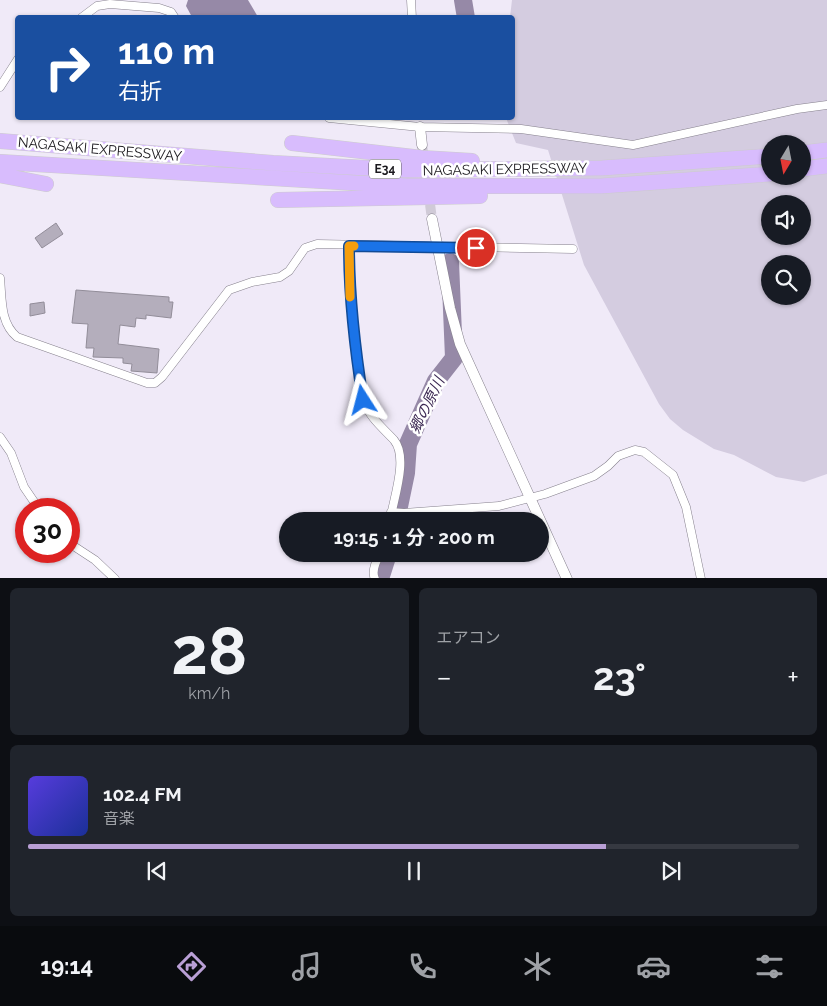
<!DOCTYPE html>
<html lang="ja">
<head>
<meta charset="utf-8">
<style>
	body { margin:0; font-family:Raleway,"Noto Sans JP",sans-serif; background:#20242c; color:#f1f3f6; height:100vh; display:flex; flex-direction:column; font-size:19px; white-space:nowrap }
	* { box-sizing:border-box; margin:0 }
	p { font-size:16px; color:#9ea1a6 }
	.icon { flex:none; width:28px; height:28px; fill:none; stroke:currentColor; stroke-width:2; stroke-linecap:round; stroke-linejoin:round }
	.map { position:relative; height:578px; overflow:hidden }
	.drawer { display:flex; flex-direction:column; gap:10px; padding:10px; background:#0d0f14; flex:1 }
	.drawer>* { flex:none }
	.hud { position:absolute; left:15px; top:15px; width:500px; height:105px; border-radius:5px; box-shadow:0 1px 4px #0004; background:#1a4fa0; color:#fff; overflow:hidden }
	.needle { width:32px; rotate:190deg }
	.controls { position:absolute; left:761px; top:135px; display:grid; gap:10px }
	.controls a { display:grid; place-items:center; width:50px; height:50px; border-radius:50%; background:#171b24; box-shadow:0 1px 4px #0004; font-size:25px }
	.speed { position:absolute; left:15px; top:498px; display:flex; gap:10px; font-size:25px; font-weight:700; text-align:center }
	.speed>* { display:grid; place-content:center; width:65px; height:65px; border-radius:50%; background:#171b24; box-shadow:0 1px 4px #0004; line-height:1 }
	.speed .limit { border:8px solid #d22; background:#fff; color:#111 }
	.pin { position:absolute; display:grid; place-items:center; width:42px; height:42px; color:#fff; margin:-21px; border:2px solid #fff; border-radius:50%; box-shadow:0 1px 5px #0007 }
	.me { position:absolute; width:55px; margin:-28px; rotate:351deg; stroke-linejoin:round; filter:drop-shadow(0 0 4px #0008) }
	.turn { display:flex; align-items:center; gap:18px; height:105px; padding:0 20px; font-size:22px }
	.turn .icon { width:65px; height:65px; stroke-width:2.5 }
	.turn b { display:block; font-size:35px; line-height:42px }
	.big { font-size:38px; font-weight:700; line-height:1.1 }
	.drawer .tile { flex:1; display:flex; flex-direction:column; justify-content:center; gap:8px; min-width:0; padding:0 18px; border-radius:8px; background:#20242c }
	.drawer .dial { align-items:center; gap:0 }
	.dial b { font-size:65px; line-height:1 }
	.song { display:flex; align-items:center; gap:15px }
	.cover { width:60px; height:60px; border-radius:8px; background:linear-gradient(135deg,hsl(250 70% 55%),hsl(230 70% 35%)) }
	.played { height:5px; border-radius:2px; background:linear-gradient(90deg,#b99fd5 75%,#363941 75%) }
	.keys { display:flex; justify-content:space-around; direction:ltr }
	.heat { display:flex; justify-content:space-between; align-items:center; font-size:28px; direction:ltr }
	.drawer .tiles { flex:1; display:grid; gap:10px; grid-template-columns:1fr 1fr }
	.tile:last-child { grid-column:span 2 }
	.trip { position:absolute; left:279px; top:512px; width:270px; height:50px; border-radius:25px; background:#171b24; box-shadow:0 1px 4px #0004; font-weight:700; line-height:50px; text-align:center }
	.menu { display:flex; height:80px; justify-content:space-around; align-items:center; background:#090b0e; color:#9ea1a6 }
	.menu .icon { width:35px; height:35px }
	.menu .selected { color:#b99fd5 }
	.menu b { font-size:22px; color:#f1f3f6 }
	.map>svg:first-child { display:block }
</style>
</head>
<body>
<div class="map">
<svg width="827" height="579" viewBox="0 0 827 579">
	<rect width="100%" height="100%" fill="#f0eaf8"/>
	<!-- green -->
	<path fill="#d4cce0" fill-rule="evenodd" d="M 512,0 L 827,0 L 827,474 L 804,482 L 776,477 L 734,455 L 714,449 L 683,430 L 670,419 L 659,404 L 584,265 L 548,150 L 516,143 L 506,118 L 512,118 L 512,18 L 510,17 ZM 770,144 L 802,144 L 802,176 L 770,176 ZM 770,204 L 802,204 L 802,236 L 770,236 ZM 770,264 L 802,264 L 802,296 L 770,296 Z"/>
	<!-- water -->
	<path fill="#9689a7" d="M 188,0 L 248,0 L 258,17 L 192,17 L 186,6 Z"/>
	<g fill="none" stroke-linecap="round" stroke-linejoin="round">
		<!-- river -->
		<path stroke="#9689a7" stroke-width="18" d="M 463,0 L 466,18
			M 396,521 L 406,473 L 408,444 L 436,381 L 454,358 L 450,262
			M 380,579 L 388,554"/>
	</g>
	<!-- building -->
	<path fill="#b4aebc" stroke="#928d99" d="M 56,223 L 63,234 L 42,248 L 35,238 Z
		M 76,290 L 169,297 L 169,302 L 173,302 L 171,318 L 146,315 L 146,319 L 136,318 L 135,327 L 120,325 L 118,344 L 159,349 L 157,373 L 131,371 L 132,364 L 123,363 L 123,358 L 93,357 L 94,348 L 86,348 L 88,324 L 72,323 Z
		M 44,302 L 45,313 L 30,316 L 30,304 Z"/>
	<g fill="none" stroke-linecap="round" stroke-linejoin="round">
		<!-- tertiary-tunnel -->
		<path stroke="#d0cad7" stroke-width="10" stroke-dasharray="10 5" stroke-linecap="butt" d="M 422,145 L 432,219"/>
		<!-- minor casing -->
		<g stroke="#86818d" stroke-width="9">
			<path id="minor" d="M 411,0 L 412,18
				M 81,18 L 97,6 L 110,4 L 159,8 L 171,12 L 175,18
				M 0,87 L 18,59
				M 329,118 L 420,127 L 521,129 L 633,145 L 797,109 L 827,105
				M 349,246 C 349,287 352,327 358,368 C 360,379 360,391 364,401 C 369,417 383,428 394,440 C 409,458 393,500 390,521
				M 0,278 C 2,299 0,323 17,337 L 147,383 L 155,383 L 162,377 L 229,290 L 252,282 L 280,277 L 289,271 L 305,248 L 317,244 L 573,249
				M 0,437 L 11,453 L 24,487 L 39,509
				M 391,512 L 404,513 L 499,506 L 545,494 L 594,476 L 608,466 L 618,456 L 635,450 L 644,452 L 673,475 L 686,507 L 701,579
				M 69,543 L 95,560 L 115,579
				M 375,579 C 371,571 376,561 380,554"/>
		</g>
		<!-- tertiary casing -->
		<g stroke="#86818d" stroke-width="11">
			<path id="tertiary" d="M 420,127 L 422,145
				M 432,219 L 450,308 L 460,344 L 567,579"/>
		</g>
		<!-- motorway casing -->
		<g stroke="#cdcccd" stroke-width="16">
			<path id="motorway" d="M 0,141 L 273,163 L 405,170 L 602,168 L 770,156
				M 292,143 L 422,158 L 472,161
				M 802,153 L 827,150
				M 0,162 L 407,186 L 601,186 L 770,174
				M 802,169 L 827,166
				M 0,175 L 46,184
				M 278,200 L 480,196"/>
		</g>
		<!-- minor -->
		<use href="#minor" stroke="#fff" stroke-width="8"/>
		<!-- tertiary -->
		<use href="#tertiary" stroke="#fff" stroke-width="10"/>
		<!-- motorway -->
		<use href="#motorway" stroke="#d8bcfd" stroke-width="15"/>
	</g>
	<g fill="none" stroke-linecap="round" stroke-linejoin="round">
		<!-- route casing -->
		<g stroke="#114b97" stroke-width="12">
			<path id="route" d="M 363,400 C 355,349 349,298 349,246 L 476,248"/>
		</g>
		<!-- route -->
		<use href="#route" stroke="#1a73e8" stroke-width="9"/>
		<!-- slow -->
		<path stroke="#f59e0b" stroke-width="9" d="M 350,297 L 349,246 L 354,246"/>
	</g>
	<g text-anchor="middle" stroke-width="5" stroke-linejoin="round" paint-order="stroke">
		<!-- shield labels -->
		<rect fill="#fff" stroke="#5f5d61" stroke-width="1" x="369" y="159.5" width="32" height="19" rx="4"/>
		<g font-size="12" font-weight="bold" fill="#1a181d">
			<text x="385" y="173">E34</text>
		</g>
		<!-- street labels -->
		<g font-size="14" fill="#1a181d" stroke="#fff">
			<text transform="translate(100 149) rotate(5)" y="5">NAGASAKI EXPRESSWAY</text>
			<text transform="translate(505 169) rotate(-1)" y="5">NAGASAKI EXPRESSWAY</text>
		</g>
		<!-- water labels -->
		<g font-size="15" font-style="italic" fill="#3c2953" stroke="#fff">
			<text transform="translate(427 405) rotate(-64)" y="5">郷の原川</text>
		</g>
	</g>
</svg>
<div class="controls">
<a><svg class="needle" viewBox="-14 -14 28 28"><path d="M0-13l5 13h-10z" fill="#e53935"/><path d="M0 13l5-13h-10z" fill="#9ea1a6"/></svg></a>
<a><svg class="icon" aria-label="sound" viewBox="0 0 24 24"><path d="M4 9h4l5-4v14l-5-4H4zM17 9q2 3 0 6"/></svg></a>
<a><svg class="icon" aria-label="search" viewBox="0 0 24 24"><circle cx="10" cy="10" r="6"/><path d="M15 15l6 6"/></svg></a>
</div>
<div class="speed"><div class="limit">30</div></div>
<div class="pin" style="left:476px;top:248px;background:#d93025"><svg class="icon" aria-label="arrive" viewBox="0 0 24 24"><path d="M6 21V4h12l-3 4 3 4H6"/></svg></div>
<svg class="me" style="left:363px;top:400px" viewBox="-20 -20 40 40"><path d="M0-17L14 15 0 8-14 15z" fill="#1a73e8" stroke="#fff" stroke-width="4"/></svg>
<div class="trip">19:15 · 1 分 · 200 m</div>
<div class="hud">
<div class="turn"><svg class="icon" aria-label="right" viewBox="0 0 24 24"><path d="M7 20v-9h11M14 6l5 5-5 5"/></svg><div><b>110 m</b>右折</div></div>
</div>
</div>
<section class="drawer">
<div class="tiles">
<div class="tile dial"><b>28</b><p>km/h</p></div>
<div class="tile"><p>エアコン</p>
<div class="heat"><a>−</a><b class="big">23°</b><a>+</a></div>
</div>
<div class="tile">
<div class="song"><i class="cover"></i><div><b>102.4 FM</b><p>音楽</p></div></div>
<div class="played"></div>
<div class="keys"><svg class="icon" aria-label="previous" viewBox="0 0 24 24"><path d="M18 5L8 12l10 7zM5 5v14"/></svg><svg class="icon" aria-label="pause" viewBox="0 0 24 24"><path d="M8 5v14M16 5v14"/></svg><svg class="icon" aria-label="next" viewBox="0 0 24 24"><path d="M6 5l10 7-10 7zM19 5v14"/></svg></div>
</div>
</div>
</section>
<nav class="menu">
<b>19:14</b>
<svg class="icon selected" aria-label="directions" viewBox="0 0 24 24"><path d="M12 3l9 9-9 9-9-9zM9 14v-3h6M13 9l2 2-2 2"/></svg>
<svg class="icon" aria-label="music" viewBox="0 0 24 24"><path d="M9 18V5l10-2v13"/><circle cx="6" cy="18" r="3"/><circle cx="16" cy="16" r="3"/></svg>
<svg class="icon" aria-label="phone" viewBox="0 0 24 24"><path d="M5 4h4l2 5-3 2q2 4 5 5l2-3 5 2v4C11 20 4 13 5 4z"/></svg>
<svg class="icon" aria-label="climate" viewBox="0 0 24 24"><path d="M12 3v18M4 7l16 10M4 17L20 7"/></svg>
<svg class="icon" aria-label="car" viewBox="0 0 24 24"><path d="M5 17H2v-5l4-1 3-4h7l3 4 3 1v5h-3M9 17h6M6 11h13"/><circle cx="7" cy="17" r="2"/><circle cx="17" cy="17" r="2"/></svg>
<svg class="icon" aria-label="filters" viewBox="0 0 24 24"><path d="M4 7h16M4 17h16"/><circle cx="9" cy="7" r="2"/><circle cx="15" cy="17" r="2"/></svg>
</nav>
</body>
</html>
